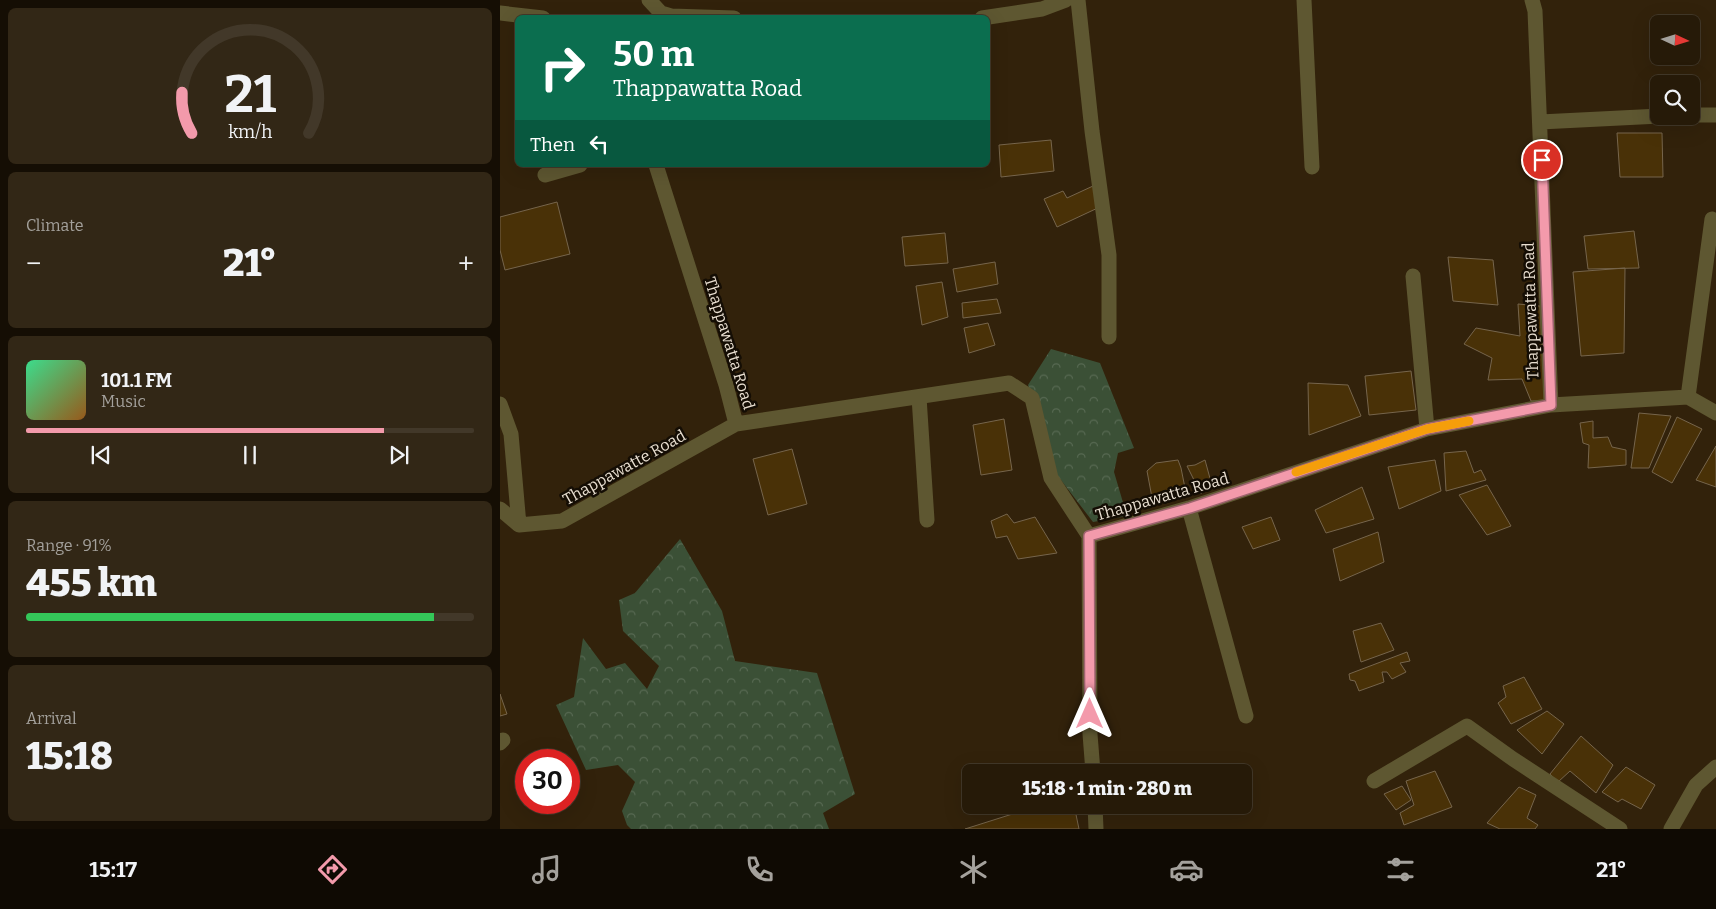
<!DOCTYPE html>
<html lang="en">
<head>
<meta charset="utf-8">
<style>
	body { margin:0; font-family:Bitter,serif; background:#322716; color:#f1f3f6; height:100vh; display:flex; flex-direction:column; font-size:19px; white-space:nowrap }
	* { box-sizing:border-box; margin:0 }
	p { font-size:16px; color:#a4a19c }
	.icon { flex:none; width:28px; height:28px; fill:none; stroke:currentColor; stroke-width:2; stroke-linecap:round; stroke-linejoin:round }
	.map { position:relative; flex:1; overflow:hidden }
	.details { display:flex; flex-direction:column; gap:8px; padding:8px; background:#150e04; width:500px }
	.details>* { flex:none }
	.banner { position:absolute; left:15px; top:15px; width:475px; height:152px; border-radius:8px; box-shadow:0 5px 20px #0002,0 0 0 1px #423829; background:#0b6e4f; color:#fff; overflow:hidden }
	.needle { width:32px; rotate:94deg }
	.fabs { position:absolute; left:1150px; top:15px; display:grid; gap:10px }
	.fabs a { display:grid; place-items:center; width:50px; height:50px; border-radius:8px; background:#261a08; box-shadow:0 5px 20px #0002,0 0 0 1px #423829; font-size:25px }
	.speed { position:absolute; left:15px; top:749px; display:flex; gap:10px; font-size:25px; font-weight:700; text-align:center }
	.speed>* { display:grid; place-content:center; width:65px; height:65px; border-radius:50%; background:#261a08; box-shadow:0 5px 20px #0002,0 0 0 1px #423829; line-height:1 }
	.speed .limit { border:8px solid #d22; background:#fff; color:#111 }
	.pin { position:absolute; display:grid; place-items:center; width:42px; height:42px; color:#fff; margin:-21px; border:2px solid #fff; border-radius:50%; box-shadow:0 1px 5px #0007 }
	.me { position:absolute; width:55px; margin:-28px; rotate:0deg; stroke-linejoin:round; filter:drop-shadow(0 0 4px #0008) }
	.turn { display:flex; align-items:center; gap:18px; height:105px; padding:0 15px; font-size:22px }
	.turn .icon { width:65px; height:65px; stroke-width:2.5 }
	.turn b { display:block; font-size:35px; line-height:42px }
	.then { display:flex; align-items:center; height:48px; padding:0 15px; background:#0003; gap:10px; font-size:19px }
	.big { font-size:38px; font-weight:800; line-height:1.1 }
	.details .widget { flex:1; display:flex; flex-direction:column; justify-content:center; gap:8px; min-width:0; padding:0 18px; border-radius:8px; background:#322716 }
	.details .dial { align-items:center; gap:0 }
	.dial svg { height:130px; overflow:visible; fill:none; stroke:#423829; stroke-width:7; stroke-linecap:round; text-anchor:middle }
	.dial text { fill:#f1f3f6; stroke:none }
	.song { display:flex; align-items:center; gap:15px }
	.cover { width:60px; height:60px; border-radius:8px; background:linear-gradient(135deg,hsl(150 70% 55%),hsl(30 70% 35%)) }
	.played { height:5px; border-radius:2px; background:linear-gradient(90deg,#f39aab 80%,#423829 80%) }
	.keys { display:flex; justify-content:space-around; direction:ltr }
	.heat { display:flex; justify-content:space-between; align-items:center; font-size:28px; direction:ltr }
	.charge { height:8px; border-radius:4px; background:linear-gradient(90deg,#34c759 91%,#423829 0) }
	.trip { position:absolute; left:462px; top:764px; width:290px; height:50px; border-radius:8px; background:#261a08; box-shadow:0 5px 20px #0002,0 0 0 1px #423829; font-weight:800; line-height:50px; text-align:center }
	.tabs { display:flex; height:80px; justify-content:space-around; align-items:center; background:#0f0a03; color:#a4a19c }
	.tabs .icon { width:35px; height:35px }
	.tabs .on { color:#f39aab }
	.tabs b { font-size:22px; color:#f1f3f6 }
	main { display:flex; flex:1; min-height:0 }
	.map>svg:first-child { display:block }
</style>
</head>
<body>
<main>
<section class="details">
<div class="widget dial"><svg viewBox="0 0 100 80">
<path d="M14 69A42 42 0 1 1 86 69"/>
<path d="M14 69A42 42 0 0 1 8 44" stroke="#f39aab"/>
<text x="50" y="56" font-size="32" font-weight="700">21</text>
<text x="50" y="72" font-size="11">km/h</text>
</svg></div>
<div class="widget"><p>Climate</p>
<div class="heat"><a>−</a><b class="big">21°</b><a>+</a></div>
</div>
<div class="widget">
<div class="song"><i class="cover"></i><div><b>101.1 FM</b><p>Music</p></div></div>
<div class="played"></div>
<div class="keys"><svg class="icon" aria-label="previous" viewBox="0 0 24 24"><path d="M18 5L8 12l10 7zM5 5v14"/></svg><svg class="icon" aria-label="pause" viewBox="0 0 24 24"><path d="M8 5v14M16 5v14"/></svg><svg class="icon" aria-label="next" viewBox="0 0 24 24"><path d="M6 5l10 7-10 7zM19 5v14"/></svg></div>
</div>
<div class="widget"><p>Range · 91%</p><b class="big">455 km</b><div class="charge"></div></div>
<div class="widget"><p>Arrival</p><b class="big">15:18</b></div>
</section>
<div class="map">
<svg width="1216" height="829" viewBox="0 0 1216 829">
	<defs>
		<pattern id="forest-crowns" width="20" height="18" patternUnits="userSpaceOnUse" patternTransform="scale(1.25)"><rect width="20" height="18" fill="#3b5036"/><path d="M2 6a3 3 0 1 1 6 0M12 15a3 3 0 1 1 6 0" fill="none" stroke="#576952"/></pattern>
	</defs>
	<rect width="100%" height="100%" fill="#32220b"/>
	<!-- forest -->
	<path fill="url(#forest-crowns)" d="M 551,349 L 600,363 L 634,448 L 618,453 L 614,472 L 627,516 L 593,522 L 554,471 L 528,385 Z
		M 180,539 L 222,611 L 235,661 L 317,673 L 355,794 L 323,813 L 329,829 L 131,829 L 127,825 L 122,811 L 135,782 L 118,765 L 86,770 L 56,705 L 74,697 L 83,638 L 106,669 L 125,663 L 147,689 L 159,666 L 123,631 L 119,600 L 135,593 Z"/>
	<!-- building -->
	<path fill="#493107" stroke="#76654c" d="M 1117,133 L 1162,133 L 1163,177 L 1120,177 Z
		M 551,140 L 554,171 L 501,177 L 499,145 Z
		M 593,186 L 602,206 L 557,227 L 544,199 L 563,191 L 567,198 Z
		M 57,202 L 70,254 L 5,270 L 0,250 L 0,217 Z
		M 1134,231 L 1139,268 L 1088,269 L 1084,236 Z
		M 445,233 L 448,263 L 405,266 L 402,237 Z
		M 948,257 L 993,260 L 998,305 L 953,301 Z
		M 495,262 L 498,284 L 457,292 L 453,269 Z
		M 1125,268 L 1124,353 L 1081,356 L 1073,272 Z
		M 442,282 L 448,317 L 422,325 L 416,286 Z
		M 497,299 L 501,313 L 463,318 L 462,303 Z
		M 1018,304 L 1040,306 L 1046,401 L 1031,401 L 1022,379 L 988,380 L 992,358 L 964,344 L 976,328 L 1020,336 Z
		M 488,323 L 495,345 L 469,353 L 464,328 Z
		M 911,371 L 916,410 L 869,415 L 865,376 Z
		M 808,383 L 848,385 L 861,416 L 809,435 Z
		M 1139,413 L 1171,416 L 1149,468 L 1131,468 Z
		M 1177,417 L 1202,429 L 1172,483 L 1152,472 Z
		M 504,419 L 512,470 L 481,475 L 473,425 Z
		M 1093,421 L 1093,438 L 1108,437 L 1112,447 L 1126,450 L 1126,465 L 1088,468 L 1089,445 L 1083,443 L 1080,423 Z
		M 1216,446 L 1216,487 L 1196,480 Z
		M 292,449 L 307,504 L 268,515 L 253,459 Z
		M 966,451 L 974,473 L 981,470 L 986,480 L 946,491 L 944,453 Z
		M 678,460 L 681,468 L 686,493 L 653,503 L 647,471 L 656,463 Z
		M 705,460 L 711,482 L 701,494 L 687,466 L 695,465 Z
		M 935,460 L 941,491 L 899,509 L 888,467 Z
		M 987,485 L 1011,526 L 987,535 L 959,495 Z
		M 862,487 L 874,519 L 826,533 L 815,510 Z
		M 507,514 L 514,523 L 535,517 L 557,553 L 518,559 L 507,536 L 496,538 L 491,521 Z
		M 771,517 L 780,540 L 753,549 L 742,527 Z
		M 878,532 L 884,562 L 840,581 L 833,549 Z
		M 881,623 L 894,650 L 861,662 L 853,631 Z
		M 907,652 L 910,661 L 900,663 L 906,672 L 892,679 L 887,672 L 882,672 L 884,682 L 859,691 L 855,681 L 850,680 L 849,674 Z
		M 1024,677 L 1042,709 L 1011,724 L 998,703 L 1006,697 L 1003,686 Z
		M 0,694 L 7,714 L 0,716 Z
		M 1047,711 L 1064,724 L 1042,754 L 1017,730 Z
		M 1081,736 L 1113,765 L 1096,793 L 1070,771 L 1058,782 L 1050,774 Z
		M 1126,767 L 1155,785 L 1141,809 L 1122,799 L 1118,802 L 1102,792 Z
		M 935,771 L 952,807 L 904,825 L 900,813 L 914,805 L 906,781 Z
		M 902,786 L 911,800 L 896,810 L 884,794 Z
		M 1019,787 L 1036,795 L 1027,818 L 1038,825 L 1035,829 L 1000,829 L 987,823 Z
		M 541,805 L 574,805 L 579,829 L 465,829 Z"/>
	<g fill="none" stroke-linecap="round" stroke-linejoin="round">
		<!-- minor -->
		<path stroke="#5e5731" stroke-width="15" d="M 149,0 L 161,13 L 171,16 L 234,18
			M 578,0 L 592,131 L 609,255 L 609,337
			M 804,0 L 812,167
			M 0,13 L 43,18
			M 482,18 L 542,9 L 566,0
			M 1191,115 L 1216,115
			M 1040,122 L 1160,116
			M 156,165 L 226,385 L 236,424 L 509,383 L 532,398 L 551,478 L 589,536 L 689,508 L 927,429 L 1051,405 L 1035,11 L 1032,0
			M 45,175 L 80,165
			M 913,276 L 927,429
			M 419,397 L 427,520
			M 1188,397 L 1212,219
			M 0,404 L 11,434 L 19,525
			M 1051,405 L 1188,397 L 1216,413
			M 689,508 L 746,716
			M 0,509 L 19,525 L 62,521 L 236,424
			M 589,536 L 590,734 L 593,772
			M 0,743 L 3,740
			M 874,781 L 967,726 L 1013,759 L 1120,829
			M 595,805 L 596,829
			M 1171,829 L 1196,785 L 1216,767"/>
	</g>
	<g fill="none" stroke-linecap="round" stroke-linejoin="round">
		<!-- route casing -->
		<g stroke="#9e646f" stroke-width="12">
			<path id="route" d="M 590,714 L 589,536 L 690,508 L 927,429 L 1051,405 L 1042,160"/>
		</g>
		<!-- route -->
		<use href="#route" stroke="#f39aab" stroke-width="9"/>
		<!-- slow -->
		<path stroke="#f59e0b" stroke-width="9" d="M 796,472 L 927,429 L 969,421"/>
	</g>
	<g text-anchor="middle" stroke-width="5" stroke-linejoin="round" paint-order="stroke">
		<!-- street labels -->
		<g font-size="16" fill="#e9dfd1" stroke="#140d04">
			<text transform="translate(1030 311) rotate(-92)" y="6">Thappawatta Road</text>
			<text transform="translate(230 343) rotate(73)" y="6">Thappawatta Road</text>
			<text transform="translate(124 467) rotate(-29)" y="6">Thappawatte Road</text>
			<text transform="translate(662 496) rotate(-16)" y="6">Thappawatta Road</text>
		</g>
	</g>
</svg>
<div class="fabs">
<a><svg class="needle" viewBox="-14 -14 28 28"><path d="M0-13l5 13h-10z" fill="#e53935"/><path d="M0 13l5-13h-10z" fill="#a4a19c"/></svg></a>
<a><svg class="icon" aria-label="search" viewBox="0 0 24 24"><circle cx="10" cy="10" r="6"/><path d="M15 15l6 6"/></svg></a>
</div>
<div class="speed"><div class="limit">30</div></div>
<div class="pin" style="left:1042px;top:160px;background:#d93025"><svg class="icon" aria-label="arrive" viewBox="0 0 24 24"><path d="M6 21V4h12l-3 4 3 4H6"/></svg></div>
<svg class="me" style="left:590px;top:714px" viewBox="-20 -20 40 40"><path d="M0-17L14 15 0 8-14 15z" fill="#f39aab" stroke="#fff" stroke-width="4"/></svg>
<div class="trip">15:18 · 1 min · 280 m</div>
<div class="banner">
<div class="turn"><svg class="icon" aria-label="right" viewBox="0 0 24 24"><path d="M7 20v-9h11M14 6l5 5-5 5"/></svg><div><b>50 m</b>Thappawatta Road</div></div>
<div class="then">Then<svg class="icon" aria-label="left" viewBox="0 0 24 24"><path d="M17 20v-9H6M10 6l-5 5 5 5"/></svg></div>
</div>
</div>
</main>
<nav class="tabs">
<b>15:17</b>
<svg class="icon on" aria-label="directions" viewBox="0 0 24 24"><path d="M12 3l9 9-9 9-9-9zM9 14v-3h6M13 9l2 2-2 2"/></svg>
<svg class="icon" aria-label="music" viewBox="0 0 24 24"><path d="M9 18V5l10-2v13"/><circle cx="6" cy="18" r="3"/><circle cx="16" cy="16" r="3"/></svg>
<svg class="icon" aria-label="phone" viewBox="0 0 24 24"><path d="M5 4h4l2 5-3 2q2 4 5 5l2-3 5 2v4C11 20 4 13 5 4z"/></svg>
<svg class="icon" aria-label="climate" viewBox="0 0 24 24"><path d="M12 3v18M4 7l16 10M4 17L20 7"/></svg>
<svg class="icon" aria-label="car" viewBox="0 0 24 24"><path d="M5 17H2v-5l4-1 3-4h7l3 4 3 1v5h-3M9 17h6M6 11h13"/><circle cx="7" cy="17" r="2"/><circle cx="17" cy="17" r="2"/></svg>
<svg class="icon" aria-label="filters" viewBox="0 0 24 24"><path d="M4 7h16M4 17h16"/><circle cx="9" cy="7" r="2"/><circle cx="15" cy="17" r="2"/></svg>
<b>21°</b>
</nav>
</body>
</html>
